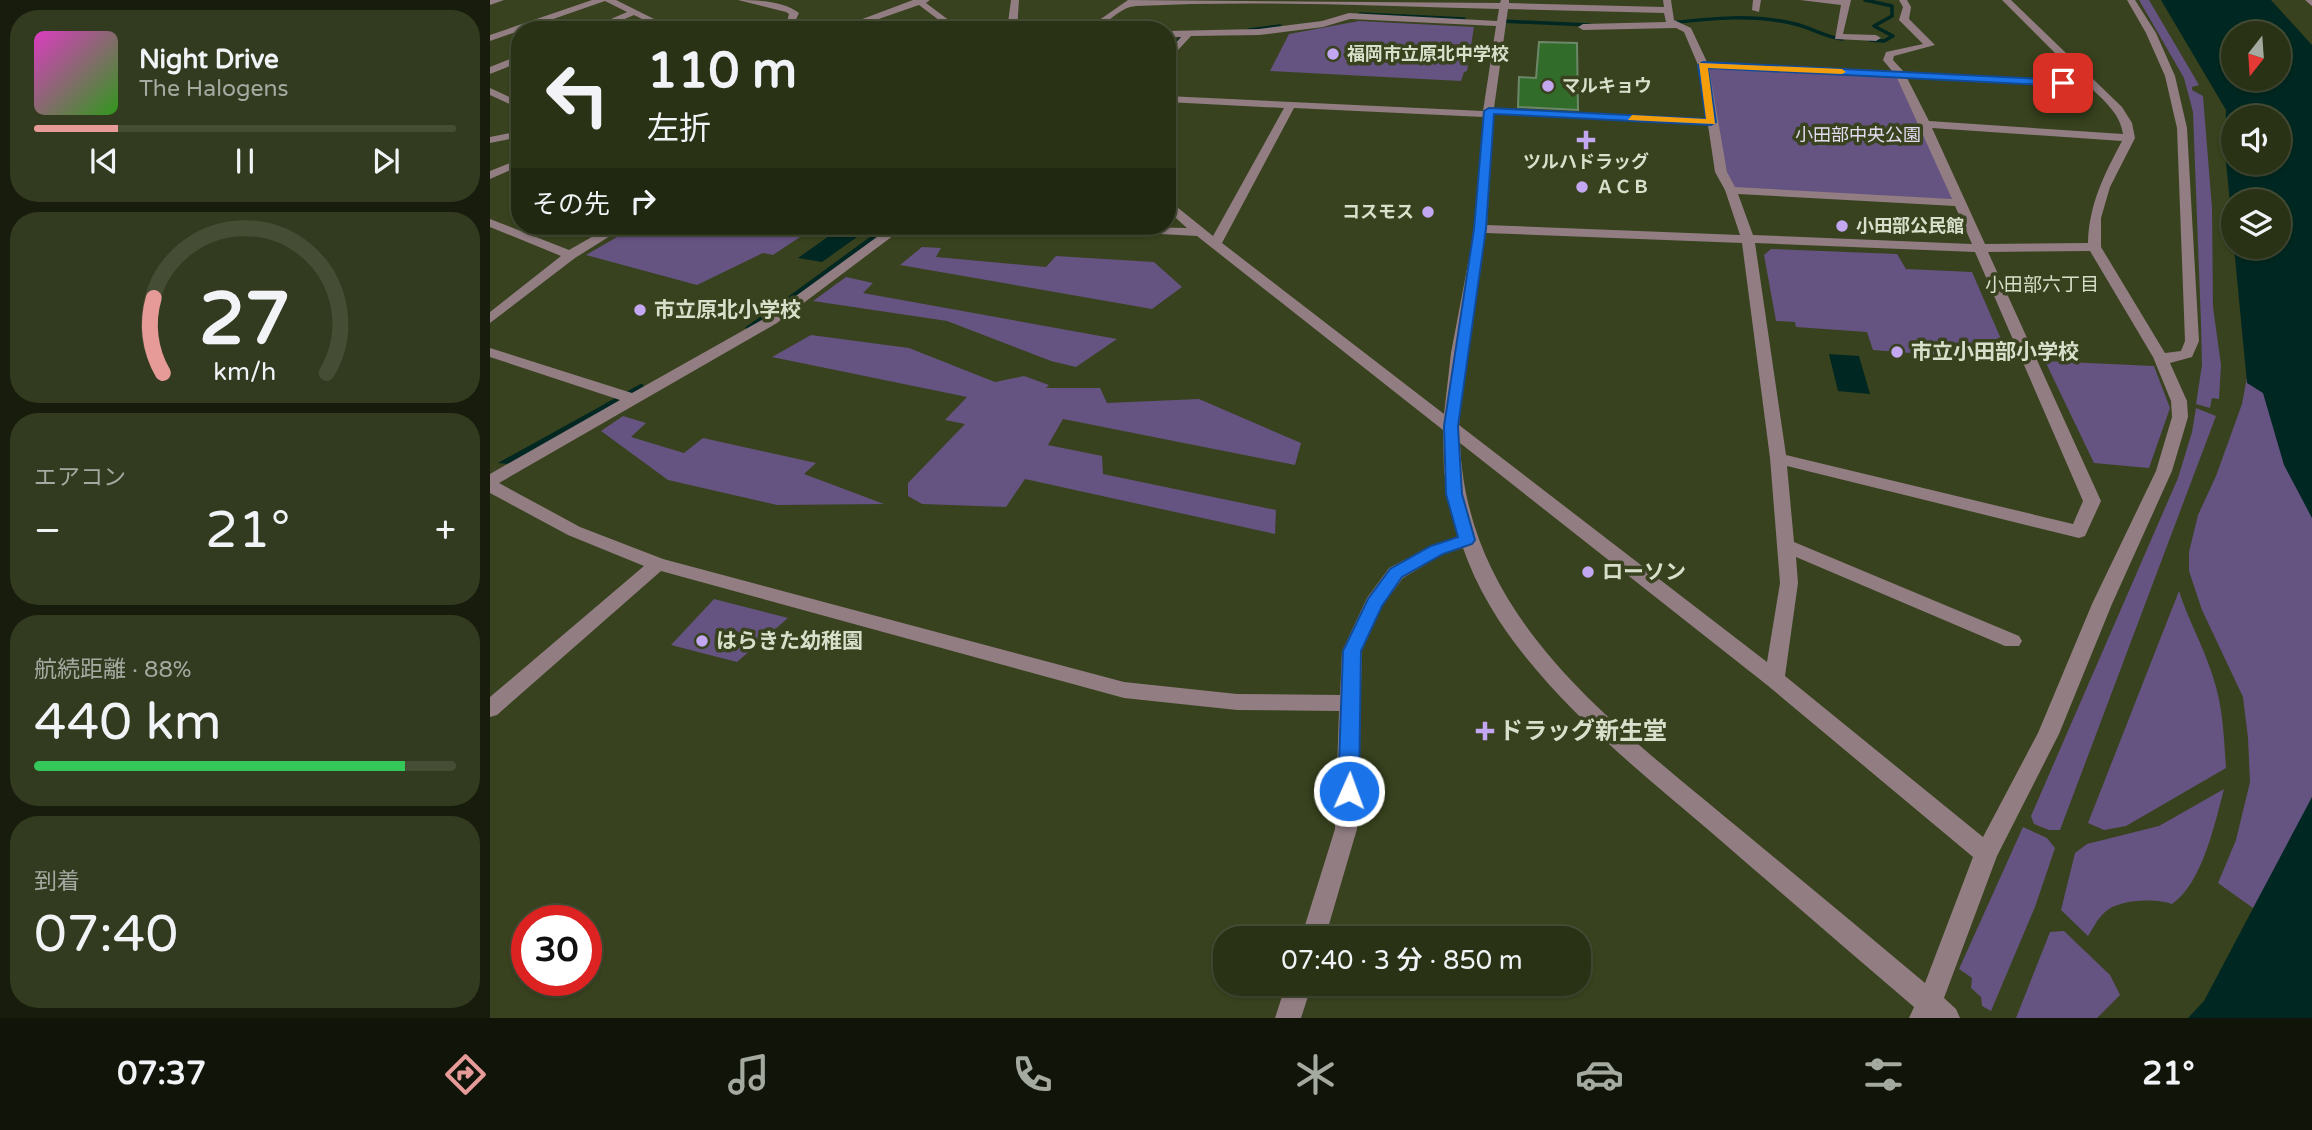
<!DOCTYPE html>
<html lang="ja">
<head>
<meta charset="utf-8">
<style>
	body { margin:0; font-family:"Varela Round","Noto Sans JP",sans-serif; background:#323a1f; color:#f1f3f6; height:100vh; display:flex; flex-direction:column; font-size:26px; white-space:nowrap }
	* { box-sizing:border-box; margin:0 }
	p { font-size:23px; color:#a5aaa1 }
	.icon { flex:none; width:38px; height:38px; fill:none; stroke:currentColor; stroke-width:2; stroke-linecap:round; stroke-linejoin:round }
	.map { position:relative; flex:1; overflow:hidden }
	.details { display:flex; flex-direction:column; gap:10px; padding:10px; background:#171c0c; width:490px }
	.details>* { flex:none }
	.hud { position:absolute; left:21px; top:21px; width:665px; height:214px; border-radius:28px; box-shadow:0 2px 5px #0004,0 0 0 2px #464d35; background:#2a3216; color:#f1f3f6; overflow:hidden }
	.needle { width:46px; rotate:197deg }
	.buttons { position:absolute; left:1731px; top:21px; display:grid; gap:14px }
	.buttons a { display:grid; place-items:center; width:70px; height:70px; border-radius:50%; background:#2a3216; box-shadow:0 2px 5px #0004,0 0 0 2px #464d35; font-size:35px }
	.speed { position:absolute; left:21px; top:905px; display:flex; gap:14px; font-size:35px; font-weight:700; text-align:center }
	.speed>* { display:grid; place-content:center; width:91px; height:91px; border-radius:50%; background:#2a3216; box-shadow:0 2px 5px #0004,0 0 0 2px #464d35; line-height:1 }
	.speed .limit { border:10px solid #d22; background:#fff; color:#111 }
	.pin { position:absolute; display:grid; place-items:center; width:60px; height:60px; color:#fff; margin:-30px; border-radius:14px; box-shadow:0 4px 10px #0006 }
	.me { position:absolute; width:77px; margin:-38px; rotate:2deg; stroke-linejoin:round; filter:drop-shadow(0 0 5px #0008) }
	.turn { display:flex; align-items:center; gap:24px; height:147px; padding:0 21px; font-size:32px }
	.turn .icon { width:91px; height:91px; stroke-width:2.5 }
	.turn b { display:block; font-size:49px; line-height:60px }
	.then { display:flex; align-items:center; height:66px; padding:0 21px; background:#0003; gap:14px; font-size:26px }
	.big { font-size:52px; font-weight:600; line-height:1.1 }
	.details .tile { flex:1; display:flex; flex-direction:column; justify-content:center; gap:10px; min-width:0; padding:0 24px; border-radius:28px; background:#323a1f }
	.details .dial { align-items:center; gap:0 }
	.dial svg { height:182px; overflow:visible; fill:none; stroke:#464d35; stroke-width:7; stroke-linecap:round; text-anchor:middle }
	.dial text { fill:#f1f3f6; stroke:none }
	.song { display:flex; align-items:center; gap:21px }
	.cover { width:84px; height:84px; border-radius:10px; background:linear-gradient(135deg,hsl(310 70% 55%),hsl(110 70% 35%)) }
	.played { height:7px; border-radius:4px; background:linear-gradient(90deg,#e69b98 20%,#464d35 20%) }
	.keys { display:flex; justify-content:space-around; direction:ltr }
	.heat { display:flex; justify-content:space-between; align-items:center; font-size:38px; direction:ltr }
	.charge { height:10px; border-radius:5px; background:linear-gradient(90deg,#34c759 88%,#464d35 0) }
	.trip { position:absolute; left:723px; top:926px; width:378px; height:70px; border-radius:28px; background:#2a3216; box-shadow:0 2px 5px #0004,0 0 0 2px #464d35; font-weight:600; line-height:70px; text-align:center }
	.dock { display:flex; height:112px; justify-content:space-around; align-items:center; background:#111409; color:#a5aaa1 }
	.dock .icon { width:49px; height:49px }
	.dock .on { color:#e69b98 }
	.dock b { font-size:32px; color:#f1f3f6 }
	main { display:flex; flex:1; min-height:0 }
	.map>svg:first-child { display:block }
</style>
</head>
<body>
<main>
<section class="details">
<div class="tile">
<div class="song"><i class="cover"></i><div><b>Night Drive</b><p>The Halogens</p></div></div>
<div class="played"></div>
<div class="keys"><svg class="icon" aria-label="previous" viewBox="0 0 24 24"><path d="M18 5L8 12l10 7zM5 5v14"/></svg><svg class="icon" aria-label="pause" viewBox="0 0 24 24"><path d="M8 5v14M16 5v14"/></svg><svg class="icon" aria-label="next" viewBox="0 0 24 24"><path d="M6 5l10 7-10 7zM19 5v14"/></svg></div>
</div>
<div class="tile dial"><svg viewBox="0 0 100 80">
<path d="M14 69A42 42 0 1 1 86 69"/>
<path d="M14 69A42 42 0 0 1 10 36" stroke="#e69b98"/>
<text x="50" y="56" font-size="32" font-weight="700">27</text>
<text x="50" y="72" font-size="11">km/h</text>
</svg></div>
<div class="tile"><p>エアコン</p>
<div class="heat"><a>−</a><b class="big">21°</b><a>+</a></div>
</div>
<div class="tile"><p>航続距離 · 88%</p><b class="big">440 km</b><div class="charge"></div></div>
<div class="tile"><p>到着</p><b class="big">07:40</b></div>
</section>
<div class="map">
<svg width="1822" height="1018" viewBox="0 0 1822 1018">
	<rect width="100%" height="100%" fill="#38421e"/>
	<!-- green -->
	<path fill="#655381" d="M 1649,0 L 1659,0 L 1709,85 L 1702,87 L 1702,90 L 1713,96 L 1722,208 L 1723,307 L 1731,365 L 1729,399 L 1722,398 L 1720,408 L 1706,404 L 1712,365 L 1711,324 L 1703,112 L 1694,78 Z
		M 869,21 L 984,27 L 977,71 L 974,72 L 971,81 L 780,71 L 799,34 Z
		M 1213,65 L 1410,74 L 1470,203 L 1241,190 Z
		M 146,226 L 333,226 L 320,236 L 313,235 L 283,255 L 273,253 L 207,285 L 96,255 Z
		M 432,247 L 451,248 L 446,257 L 556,267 L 566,256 L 664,262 L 692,287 L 662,309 L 410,265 Z
		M 1281,249 L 1407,254 L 1416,269 L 1482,272 L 1511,339 L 1500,339 L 1506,360 L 1383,350 L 1377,332 L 1306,327 L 1305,322 L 1286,321 L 1274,255 Z
		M 356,277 L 383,283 L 373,293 L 627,339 L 586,367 L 561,361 L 457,321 L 323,301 Z
		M 321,335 L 419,348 L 505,382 L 534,376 L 559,385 L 556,388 L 610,388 L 617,403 L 709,399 L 811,443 L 805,465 L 573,419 L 558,445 L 612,456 L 613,474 L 786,510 L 785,534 L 535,479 L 516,507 L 432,504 L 418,496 L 418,483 L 475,424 L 455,420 L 477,397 L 282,357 Z
		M 1761,355 L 1822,503 L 1822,833 L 1812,819 L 1763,908 L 1728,883 L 1746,840 L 1760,782 L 1758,738 L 1753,697 L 1712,610 L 1699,571 L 1699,552 L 1708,515 L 1726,476 L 1752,404 Z
		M 1555,361 L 1664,366 L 1680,408 L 1659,468 L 1604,463 Z
		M 1706,408 L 1726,416 L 1570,830 L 1559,830 L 1544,824 L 1541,816 L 1688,478 L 1702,432 Z
		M 133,416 L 156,423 L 141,437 L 194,453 L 213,438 L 326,463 L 314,474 L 394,504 L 287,505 L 178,480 L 111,431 Z
		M 1689,591 C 1698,620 1714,647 1723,677 C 1733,706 1734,738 1736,768 L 1636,826 L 1614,830 L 1598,823 Z
		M 224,599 L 298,618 L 247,662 L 181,645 Z
		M 1734,789 C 1725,823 1712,884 1682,904 C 1666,898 1627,899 1614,913 C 1607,919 1603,929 1598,936 L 1571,910 L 1585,853 L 1597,844 L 1669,826 Z
		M 1533,827 L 1557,838 L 1565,848 L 1545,907 L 1501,1011 L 1492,1006 L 1491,997 L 1481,988 L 1482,978 L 1469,969 Z
		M 1574,931 L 1620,975 L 1630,995 L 1607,1018 L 1526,1018 L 1560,932 Z"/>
	<!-- water -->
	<path fill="#002721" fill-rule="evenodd" d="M 1671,0 L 1781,0 L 1822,45 L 1822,518 L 1794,465 L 1773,393 L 1757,383 L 1744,247 L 1788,247 L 1788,201 L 1743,201 L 1743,233 L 1735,152 L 1736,110 ZM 1788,33 L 1788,79 L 1743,79 L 1743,33 ZM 1788,117 L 1788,163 L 1743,163 L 1743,117 Z
		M 395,226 L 403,226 L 280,316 L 273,315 Z
		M 346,231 L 370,235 L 332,262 L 308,258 Z
		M 1339,354 L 1369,356 L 1380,394 L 1348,391 Z
		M 122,400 L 124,405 L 18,464 L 8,463 Z
		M 1822,797 L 1822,1018 L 1698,1018 L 1714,1001 Z"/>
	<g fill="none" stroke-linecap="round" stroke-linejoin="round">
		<!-- stream-far2 -->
		<path stroke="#002721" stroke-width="3.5" d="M 1375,0 L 1402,6 L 1402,16 L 1384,26 L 1403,36 L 1394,41 L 1380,40
			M 870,14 L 974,19
			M 1010,21 L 1100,25
			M 1181,23 C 1222,18 1265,14 1305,24 C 1322,28 1335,37 1352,39
			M 759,30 L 790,26
			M 677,52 L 692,37"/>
		<!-- stream-far1 -->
		<path stroke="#002721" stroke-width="4.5" d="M 508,226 L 514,226
			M 258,328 L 281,312"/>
		<!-- stream -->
		<path stroke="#002721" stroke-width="6" d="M 117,406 L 151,387"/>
	</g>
	<!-- building -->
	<path fill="#326c2b" stroke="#6c8868" stroke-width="2" d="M 1049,42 L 1087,43 L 1088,110 L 1028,107 L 1029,77 L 1046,78 Z"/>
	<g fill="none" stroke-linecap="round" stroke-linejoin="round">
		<!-- minor -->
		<path fill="#917d82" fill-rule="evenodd" d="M 0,0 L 14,0 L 0,5 Z
			M 102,0 L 126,0 L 186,30 L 174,30 L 144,15 L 109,30 L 96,30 L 137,12 L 115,1 L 0,41 L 0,35 Z
			M 248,0 C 266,0 294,1 309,13 L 303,26 L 308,30 L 295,29 L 299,14 L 296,12 Z
			M 423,0 L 440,0 L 436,3 L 472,30 L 462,30 L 429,5 L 357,30 L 343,30 Z
			M 521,0 L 529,0 L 527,30 L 517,30 Z
			M 638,0 L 1010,3 L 1011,0 L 1019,0 L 1019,3 L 1174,7 L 1173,0 L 1181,0 L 1184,20 L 1201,28 L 1217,62 L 1402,71 L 1393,60 L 1396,52 L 1433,44 L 1409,20 L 1413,7 L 1409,0 L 1417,0 L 1421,7 L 1419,19 L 1445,45 L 1404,56 L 1403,60 L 1414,72 L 1593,81 L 1512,0 L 1521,0 L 1632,107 L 1642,123 L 1645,138 L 1620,187 L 1611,218 L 1611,247 L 1675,353 L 1691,351 L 1695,341 L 1687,128 L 1675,76 L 1656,33 L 1637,0 L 1645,0 L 1666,33 L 1685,76 L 1697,128 L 1709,341 L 1702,357 L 1680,363 L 1697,401 L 1698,417 L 1682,471 L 1622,604 L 1569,734 L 1507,856 L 1454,998 L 1466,1009 L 1470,1018 L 1419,1018 L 1424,1007 C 1356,949 1289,891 1222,833 C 1132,756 1013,665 973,548 L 953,554 L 913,578 L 892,606 L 872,651 L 867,829 L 835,938 L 811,938 L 845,829 L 849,711 L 747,710 L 634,698 L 171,571 L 7,715 L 0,717 L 0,697 L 154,566 L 78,535 L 0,493 L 0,474 L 130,400 L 0,357 L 0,348 L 142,393 L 277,317 L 402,226 L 416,226 L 287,323 L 9,483 L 90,527 L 173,559 L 634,682 L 747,694 L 850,695 L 852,651 L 877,598 L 899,568 L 941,546 L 969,536 L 954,472 L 953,430 L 707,236 L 597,230 L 591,226 L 697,228 L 677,210 L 677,199 L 723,236 L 794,108 L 677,102 L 677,96 L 993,111 L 1006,26 L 860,19 L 833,27 L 769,35 L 701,36 L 677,62 L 677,53 L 691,37 L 677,37 L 677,31 L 769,29 L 832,21 L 859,13 L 1007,21 L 1009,9 C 889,6 766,0 646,6 C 627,7 615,30 595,30 ZM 1018,9 L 1174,13 L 1176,22 L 1093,24 L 1088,27 L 1093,30 L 1186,28 L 1194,32 L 1208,65 L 1217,119 L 1004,108 ZM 1219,68 L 1407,78 L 1462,199 L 1245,187 L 1237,172 ZM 1417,78 L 1600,87 C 1614,101 1630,113 1633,134 L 1439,121 ZM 804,108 L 993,117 L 984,232 L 961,353 L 954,414 L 732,243 ZM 1004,114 L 1218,125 L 1225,172 L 1235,190 L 1250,235 L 997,225 ZM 1442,128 L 1632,141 C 1614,175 1599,204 1598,243 L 1495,244 ZM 1248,194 L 1465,206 L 1482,244 L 1263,235 ZM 996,233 L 1252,243 L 1280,458 L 1290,583 L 1277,662 L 969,425 L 976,353 ZM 1265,243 L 1485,252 L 1593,501 L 1583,524 L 1296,455 ZM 1600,251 L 1663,357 L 1681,401 L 1682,417 L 1666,471 L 1602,604 L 1548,733 L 1493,837 L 1295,676 L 1308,583 L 1306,557 L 1515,646 L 1529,646 L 1532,641 L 1529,636 L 1304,542 L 1297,466 L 1589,538 L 1595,536 L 1611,501 L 1498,252 ZM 970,443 L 1277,685 L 1483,857 L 1435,983 C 1368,927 1301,871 1234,816 C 1113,715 977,614 970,443 Z
			M 1263,0 L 1271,0 L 1269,12 L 1262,10 Z
			M 1310,0 L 1361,0 L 1353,34 L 1386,35 L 1391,38 L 1386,41 L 1345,39 L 1351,5 Z
			M 1815,0 L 1822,0 L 1822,6 Z
			M 30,55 L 30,62 L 0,74 L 0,67 Z
			M 0,88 L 30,102 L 30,109 L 0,95 Z
			M 30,131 L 30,137 L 0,143 L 0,137 Z
			M 30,159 L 30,166 L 0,179 L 0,171 Z
			M 0,219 L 79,250 L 121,226 L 136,226 L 85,258 L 0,323 L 0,312 L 71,256 L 0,227 Z
			M 796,984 L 822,984 L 811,1018 L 785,1018 Z"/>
	</g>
	<!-- route -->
	<path fill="#1a73e8" stroke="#114b97" stroke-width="2" d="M 1213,62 L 1573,80 L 1578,83 L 1573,86 L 1218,68 L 1226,122 L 1221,125 L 1004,114 L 996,229 L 968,426 L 972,494 L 985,540 L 982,544 L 953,554 L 912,577 L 892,606 L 871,651 L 869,791 L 866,797 L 859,799 L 851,797 L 848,791 L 853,651 L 878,599 L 900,569 L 941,546 L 968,537 L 956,494 L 954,426 L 984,229 L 994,111 L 999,108 L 1216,119 L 1208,65 Z"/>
	<!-- slow -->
	<path fill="#f59e0b" d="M 1209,63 L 1352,69 L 1356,72 L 1352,74 L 1218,68 L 1225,124 L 1138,120 L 1142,115 L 1216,119 Z"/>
	<!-- markers -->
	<g fill="#c4a7f1" stroke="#38421e" stroke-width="2.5">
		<circle cx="843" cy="54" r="7"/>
		<circle cx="1058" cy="86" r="7"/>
		<path d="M1092.5 129.5h7v7h7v7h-7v7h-7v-7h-7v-7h7z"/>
		<circle cx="1092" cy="187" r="7"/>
		<circle cx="938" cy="212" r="7"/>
		<circle cx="1352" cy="226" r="7"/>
		<circle cx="150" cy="310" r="7"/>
		<circle cx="1407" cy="352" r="7"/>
		<circle cx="1098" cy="572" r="7"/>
		<circle cx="212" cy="641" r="7"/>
		<path d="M991.5 720.5h7v7h7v7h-7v7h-7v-7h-7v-7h7z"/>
	</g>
	<g text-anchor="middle" stroke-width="7" stroke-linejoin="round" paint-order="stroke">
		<!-- far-poi labels -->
		<g font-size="18" font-weight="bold" fill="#d8dfca" stroke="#38421e" text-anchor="start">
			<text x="857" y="60">福岡市立原北中学校</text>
			<text x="1072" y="92">マルキョウ</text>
			<text x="1096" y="168" text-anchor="middle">ツルハドラッグ</text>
			<text x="1106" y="193">ＡＣＢ</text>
			<text x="924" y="218" text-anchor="end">コスモス</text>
			<text x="1366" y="232">小田部公民館</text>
		</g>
		<!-- far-park labels -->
		<g font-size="18" fill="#e3dbf0" stroke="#38421e">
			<text x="1368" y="141">小田部中央公園</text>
		</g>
		<!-- far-neighbourhood labels -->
		<g font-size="19" fill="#d8dfca" stroke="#38421e">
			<text x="1552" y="291">小田部六丁目</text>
		</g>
		<!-- poi labels -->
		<g font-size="21" font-weight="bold" fill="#d8dfca" stroke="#38421e" text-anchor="start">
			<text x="164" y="317">市立原北小学校</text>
			<text x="1421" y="359">市立小田部小学校</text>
			<text x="1112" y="579">ローソン</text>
			<text x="226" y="648">はらきた幼稚園</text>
		</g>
		<!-- near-poi labels -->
		<g font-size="24" font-weight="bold" fill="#d8dfca" stroke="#38421e" text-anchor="start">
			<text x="1009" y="739">ドラッグ新生堂</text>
		</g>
	</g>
</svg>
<div class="buttons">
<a><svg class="needle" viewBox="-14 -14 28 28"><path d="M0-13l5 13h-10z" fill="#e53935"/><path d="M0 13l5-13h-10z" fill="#a5aaa1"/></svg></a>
<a><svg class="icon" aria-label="sound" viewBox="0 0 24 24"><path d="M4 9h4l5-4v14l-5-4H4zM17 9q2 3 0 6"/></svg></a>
<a><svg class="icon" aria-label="layers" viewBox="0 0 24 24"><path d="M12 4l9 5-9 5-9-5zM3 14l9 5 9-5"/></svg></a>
</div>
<div class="speed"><div class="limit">30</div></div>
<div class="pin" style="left:1573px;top:83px;background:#d93025"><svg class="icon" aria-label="arrive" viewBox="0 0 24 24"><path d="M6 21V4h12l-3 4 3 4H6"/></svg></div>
<svg class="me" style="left:859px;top:791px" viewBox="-20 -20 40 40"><circle r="17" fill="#1a73e8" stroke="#fff" stroke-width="3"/><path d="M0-11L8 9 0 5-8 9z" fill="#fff"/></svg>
<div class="trip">07:40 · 3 分 · 850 m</div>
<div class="hud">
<div class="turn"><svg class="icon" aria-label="left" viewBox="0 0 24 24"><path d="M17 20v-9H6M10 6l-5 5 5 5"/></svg><div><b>110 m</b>左折</div></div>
<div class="then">その先<svg class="icon" aria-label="right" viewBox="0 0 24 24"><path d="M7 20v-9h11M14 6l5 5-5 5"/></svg></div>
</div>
</div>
</main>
<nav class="dock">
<b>07:37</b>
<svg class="icon on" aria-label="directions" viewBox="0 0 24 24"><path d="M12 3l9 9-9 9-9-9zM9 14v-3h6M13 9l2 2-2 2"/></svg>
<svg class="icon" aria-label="music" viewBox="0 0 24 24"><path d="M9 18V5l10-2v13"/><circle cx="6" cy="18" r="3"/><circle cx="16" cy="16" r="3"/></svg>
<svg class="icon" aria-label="phone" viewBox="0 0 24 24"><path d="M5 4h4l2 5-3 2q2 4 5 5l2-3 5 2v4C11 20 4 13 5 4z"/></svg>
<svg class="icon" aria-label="climate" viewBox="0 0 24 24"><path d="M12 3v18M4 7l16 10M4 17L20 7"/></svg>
<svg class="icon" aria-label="car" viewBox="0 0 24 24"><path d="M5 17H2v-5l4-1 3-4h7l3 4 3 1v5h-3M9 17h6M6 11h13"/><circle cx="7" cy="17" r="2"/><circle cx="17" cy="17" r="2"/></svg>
<svg class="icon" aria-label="filters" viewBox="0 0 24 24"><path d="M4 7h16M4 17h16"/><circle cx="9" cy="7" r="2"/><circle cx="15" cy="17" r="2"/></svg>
<b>21°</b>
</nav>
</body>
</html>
